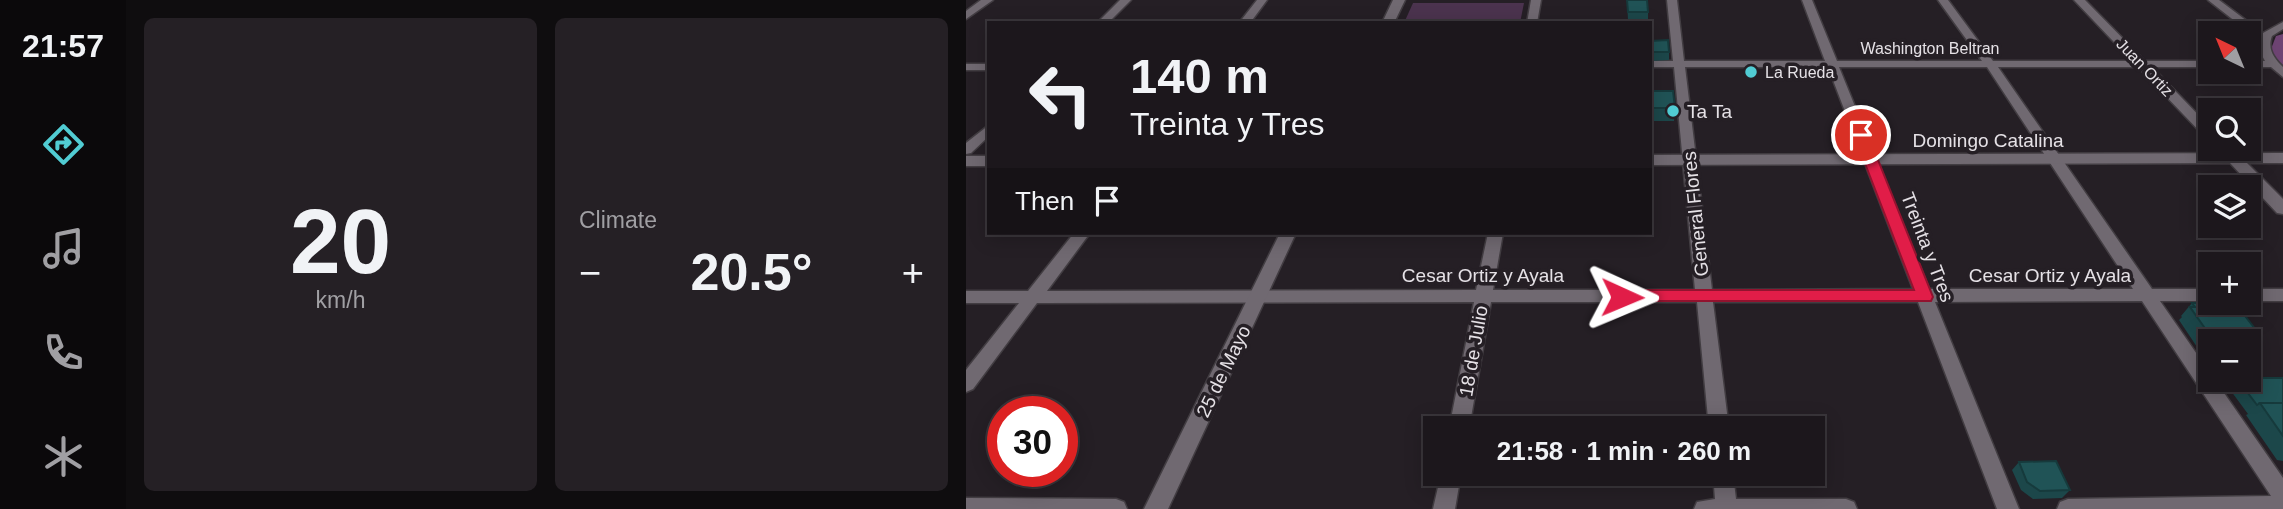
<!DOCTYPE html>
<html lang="en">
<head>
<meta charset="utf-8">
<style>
	body { margin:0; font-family:Helvetica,sans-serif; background:#252025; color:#f1f3f6; height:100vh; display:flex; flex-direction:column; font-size:26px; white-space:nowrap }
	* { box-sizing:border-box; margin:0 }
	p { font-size:23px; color:#a09fa3 }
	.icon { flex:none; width:38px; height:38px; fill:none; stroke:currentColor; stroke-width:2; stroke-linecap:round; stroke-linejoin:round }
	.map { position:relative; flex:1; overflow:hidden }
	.drawer { display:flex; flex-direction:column; gap:18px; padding:18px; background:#0f0d0f; width:840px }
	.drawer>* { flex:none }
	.banner { position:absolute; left:21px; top:21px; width:665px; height:214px; border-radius:0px; box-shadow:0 4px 18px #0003,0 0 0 2px #3a363b; background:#1c171c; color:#f1f3f6; overflow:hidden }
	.needle { width:46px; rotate:317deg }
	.controls { position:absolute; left:1232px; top:21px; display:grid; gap:14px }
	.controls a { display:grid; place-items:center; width:63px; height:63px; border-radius:0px; background:#1c171c; box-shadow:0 4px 18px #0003,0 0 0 2px #3a363b; font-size:35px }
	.speed { position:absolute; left:21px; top:396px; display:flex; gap:14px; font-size:35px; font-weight:700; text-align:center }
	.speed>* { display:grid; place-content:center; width:91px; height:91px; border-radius:50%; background:#1c171c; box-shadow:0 4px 18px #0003,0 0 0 2px #3a363b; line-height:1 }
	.speed .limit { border:10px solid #d22; background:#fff; color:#111 }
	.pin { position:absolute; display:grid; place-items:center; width:60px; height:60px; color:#fff; margin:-30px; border:4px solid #fff; border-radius:50%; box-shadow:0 2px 7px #0007 }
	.me { position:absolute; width:77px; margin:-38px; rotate:91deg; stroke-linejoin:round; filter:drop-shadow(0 0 5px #0008) }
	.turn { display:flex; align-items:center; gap:24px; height:147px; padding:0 28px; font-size:32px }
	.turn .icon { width:91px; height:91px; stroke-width:2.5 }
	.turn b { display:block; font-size:49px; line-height:60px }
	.then { display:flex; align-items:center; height:66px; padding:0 28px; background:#0003; gap:14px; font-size:26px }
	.big { font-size:52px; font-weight:600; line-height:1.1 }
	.drawer .tile { flex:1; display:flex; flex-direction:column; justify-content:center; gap:10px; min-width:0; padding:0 24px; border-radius:10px; background:#252025 }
	.drawer .dial { align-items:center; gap:0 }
	.dial b { font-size:91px; line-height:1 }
	.heat { display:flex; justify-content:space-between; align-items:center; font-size:38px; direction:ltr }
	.drawer .tiles { flex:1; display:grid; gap:18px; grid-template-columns:repeat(2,1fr) }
	.trip { position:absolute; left:457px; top:416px; width:402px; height:70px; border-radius:0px; background:#1c171c; box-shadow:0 4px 18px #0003,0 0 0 2px #3a363b; font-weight:600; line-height:70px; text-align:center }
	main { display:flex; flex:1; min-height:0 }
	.dock { display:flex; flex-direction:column; width:126px; justify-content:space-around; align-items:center; background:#0b090b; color:#a09fa3 }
	.dock .icon { width:49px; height:49px }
	.dock .current { color:#51ccd3 }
	.dock b { font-size:32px; color:#f1f3f6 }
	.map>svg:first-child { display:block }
</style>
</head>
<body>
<main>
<nav class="dock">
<b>21:57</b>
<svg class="icon current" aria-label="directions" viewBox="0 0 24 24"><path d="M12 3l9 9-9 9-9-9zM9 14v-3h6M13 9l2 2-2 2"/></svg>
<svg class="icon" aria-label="music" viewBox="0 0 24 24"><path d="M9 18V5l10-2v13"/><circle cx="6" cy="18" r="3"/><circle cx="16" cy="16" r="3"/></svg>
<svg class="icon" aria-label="phone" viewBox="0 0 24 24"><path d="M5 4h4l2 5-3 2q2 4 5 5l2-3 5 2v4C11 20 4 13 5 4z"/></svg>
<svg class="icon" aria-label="climate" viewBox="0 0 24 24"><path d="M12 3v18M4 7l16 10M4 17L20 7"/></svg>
</nav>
<section class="drawer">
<div class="tiles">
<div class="tile dial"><b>20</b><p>km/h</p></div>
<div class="tile"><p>Climate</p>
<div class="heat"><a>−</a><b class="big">20.5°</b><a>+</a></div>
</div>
</div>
</section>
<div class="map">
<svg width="1317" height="509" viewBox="0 0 1317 509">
	<rect width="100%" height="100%" fill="#251f25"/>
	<!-- green -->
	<path fill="#4b334e" d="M 447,3 L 558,3 L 554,23 L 438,23 Z"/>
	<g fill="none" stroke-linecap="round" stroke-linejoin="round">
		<!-- river -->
		<path fill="#6e4473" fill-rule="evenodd" d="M 1317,34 L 1317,65 L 1310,63 L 1305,49 L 1310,36 Z"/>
		<!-- minor casing -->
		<g stroke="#423d42" stroke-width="3">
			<path id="minor" d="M 15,0 L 27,0 L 0,19 L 0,11 Z
				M 154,0 L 165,0 L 142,23 L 131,23 Z
				M 291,0 L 301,0 L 284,23 L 273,23 Z
				M 565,0 L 575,0 L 571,23 L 561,23 Z
				M 701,0 L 711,0 L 718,61 L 859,61 L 836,0 L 846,0 L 871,61 L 1016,61 L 972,0 L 982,0 L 1027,61 L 1166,61 L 1108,0 L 1119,0 L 1179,61 L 1244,61 L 1244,67 L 1186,67 L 1244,127 L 1244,138 L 1239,137 L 1172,67 L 1032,67 L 1186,289 L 1244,289 L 1244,301 L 1194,301 L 1244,373 L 1244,380 L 1249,380 L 1317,478 L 1317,509 L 1091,509 L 1094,502 L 1102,499 L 1305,496 L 1176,301 L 969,302 L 1053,509 L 1031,509 L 952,302 L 747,302 L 763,429 L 743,429 L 731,302 L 525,302 L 503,429 L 483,429 L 508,302 L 71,303 L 7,389 L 0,392 L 0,370 L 53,303 L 0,303 L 0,291 L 62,291 L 108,233 L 124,233 L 81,291 L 510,290 L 522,233 L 537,233 L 527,290 L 729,290 L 708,67 L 684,67 L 684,61 L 707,61 ZM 719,67 L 862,67 L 947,289 L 746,290 ZM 873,67 L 1021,67 L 1167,289 L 963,289 Z
				M 1242,0 L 1253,0 L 1297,33 L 1317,22 L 1317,29 L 1306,36 C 1301,49 1308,58 1317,67 L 1317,77 L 1305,67 L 1283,67 L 1283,61 L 1299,61 L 1293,50 L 1293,40 Z
				M 0,64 L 23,64 L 23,70 L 0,70 Z
				M 23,125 L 23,136 L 5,153 L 0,154 L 0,143 Z
				M 1252,149 L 1266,149 L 1275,158 L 1273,161 L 1263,161 Z
				M 1283,289 L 1317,289 L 1317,301 L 1283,301 Z
				M 475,474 L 495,474 L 489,509 L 467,509 Z
				M 747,474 L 767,474 L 770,499 L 880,499 L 888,502 L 891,509 L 728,509 L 731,502 L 749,499 Z
				M 0,498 L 150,499 L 158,502 L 161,509 L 0,509 Z"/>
		</g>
		<!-- tertiary casing -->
		<g stroke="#423d42" stroke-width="3">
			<path id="tertiary" d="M 427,0 L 439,0 L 428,23 L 416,23 Z
				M 1317,153 L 1317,163 L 1281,163 L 1317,199 L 1317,214 L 1311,213 L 1264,163 L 684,165 L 684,155 Z
				M 0,156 L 23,156 L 23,166 L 0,166 Z
				M 314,233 L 330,233 L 202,509 L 178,509 Z"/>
		</g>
		<!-- minor -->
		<use href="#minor" fill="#706971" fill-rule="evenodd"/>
		<!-- tertiary -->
		<use href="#tertiary" fill="#706971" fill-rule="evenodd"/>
	</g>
	<!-- wall -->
	<path fill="#1c474a" d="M 661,0 L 682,12 L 682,20 L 662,20 Z
		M 684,41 L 703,52 L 703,60 L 684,61 Z
		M 684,91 L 709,108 L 708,121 L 684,121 Z
		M 1234,299 L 1293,334 L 1283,344 L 1283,341 L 1244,341 L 1244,347 L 1231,347 L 1213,320 L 1216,317 L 1215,316 L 1226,303 L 1231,303 Z
		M 1317,378 L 1317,461 L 1311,460 L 1280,415 L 1282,414 L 1262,387 L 1269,380 Z
		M 1053,462 L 1104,490 L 1096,498 L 1067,499 L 1055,490 L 1046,470 Z"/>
	<!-- building -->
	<path fill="#205356" stroke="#163a3c" stroke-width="2" d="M 661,0 L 681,0 L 682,12 L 662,12 Z
		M 702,40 L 703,52 L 684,52 L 684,41 Z
		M 684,91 L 707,91 L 709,108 L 684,108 Z
		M 1234,299 L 1244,299 L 1244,303 L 1269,303 L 1293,334 L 1243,334 L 1224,307 L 1229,307 L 1226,303 L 1237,303 Z
		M 1283,378 L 1317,378 L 1317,403 L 1294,403 L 1291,405 L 1272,380 L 1283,380 Z
		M 1294,403 L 1317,403 L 1317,436 Z
		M 1090,461 L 1104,490 L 1074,491 L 1061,482 L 1053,462 Z"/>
	<!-- route -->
	<path fill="#e11d48" stroke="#92132f" stroke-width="2" d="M 895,131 L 902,135 L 967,297 L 965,301 L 650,301 L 647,297 L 656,290 L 948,290 L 888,135 Z"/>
	<!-- markers -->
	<g fill="#51ccd3" stroke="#251f25" stroke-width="2.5">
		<circle cx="785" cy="72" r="7"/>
		<circle cx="707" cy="111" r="7"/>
	</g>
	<g text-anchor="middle" stroke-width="7" stroke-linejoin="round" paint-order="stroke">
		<!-- far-street labels -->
		<g font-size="16" fill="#e5e1e6" stroke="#251f25">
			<text x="964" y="54">Washington Beltran</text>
			<text transform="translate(1179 67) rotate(46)" y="6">Juan Ortiz</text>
		</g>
		<!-- far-poi labels -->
		<g font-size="16" fill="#e5e1e6" stroke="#251f25" text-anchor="start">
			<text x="799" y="78">La Rueda</text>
		</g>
		<!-- poi labels -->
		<g font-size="19" fill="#e5e1e6" stroke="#251f25" text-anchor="start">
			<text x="721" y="118">Ta Ta</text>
		</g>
		<!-- street labels -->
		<g font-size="19" fill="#e5e1e6" stroke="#251f25">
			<text x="1022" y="147">Domingo Catalina</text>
			<text transform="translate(729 214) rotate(-96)" y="7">General Flores</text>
			<text transform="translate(962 247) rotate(69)" y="7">Treinta y Tres</text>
			<text x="517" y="282">Cesar Ortiz y Ayala</text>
			<text x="1084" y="282">Cesar Ortiz y Ayala</text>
			<text transform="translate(507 351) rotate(-80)" y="7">18 de Julio</text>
			<text transform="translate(257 371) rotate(-64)" y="7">25 de Mayo</text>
		</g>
	</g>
</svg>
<div class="controls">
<a><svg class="needle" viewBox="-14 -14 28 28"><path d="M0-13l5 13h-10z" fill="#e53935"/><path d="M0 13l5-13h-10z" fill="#a09fa3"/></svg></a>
<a><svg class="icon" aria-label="search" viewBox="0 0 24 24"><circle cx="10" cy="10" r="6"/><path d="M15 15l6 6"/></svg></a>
<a><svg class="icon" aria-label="layers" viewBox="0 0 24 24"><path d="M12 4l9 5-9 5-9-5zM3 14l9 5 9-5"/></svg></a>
<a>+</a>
<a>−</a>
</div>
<div class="speed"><div class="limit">30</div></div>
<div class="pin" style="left:895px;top:135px;background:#d93025"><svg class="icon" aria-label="arrive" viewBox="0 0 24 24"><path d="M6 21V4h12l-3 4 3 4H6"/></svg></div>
<svg class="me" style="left:656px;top:297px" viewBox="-20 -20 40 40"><path d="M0-17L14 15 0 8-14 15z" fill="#e11d48" stroke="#fff" stroke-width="4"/></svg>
<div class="trip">21:58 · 1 min · 260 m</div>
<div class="banner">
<div class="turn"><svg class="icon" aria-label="left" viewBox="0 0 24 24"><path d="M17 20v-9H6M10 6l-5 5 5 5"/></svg><div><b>140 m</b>Treinta y Tres</div></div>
<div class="then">Then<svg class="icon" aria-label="arrive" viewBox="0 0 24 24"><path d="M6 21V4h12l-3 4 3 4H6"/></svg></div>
</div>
</div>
</main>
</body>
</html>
